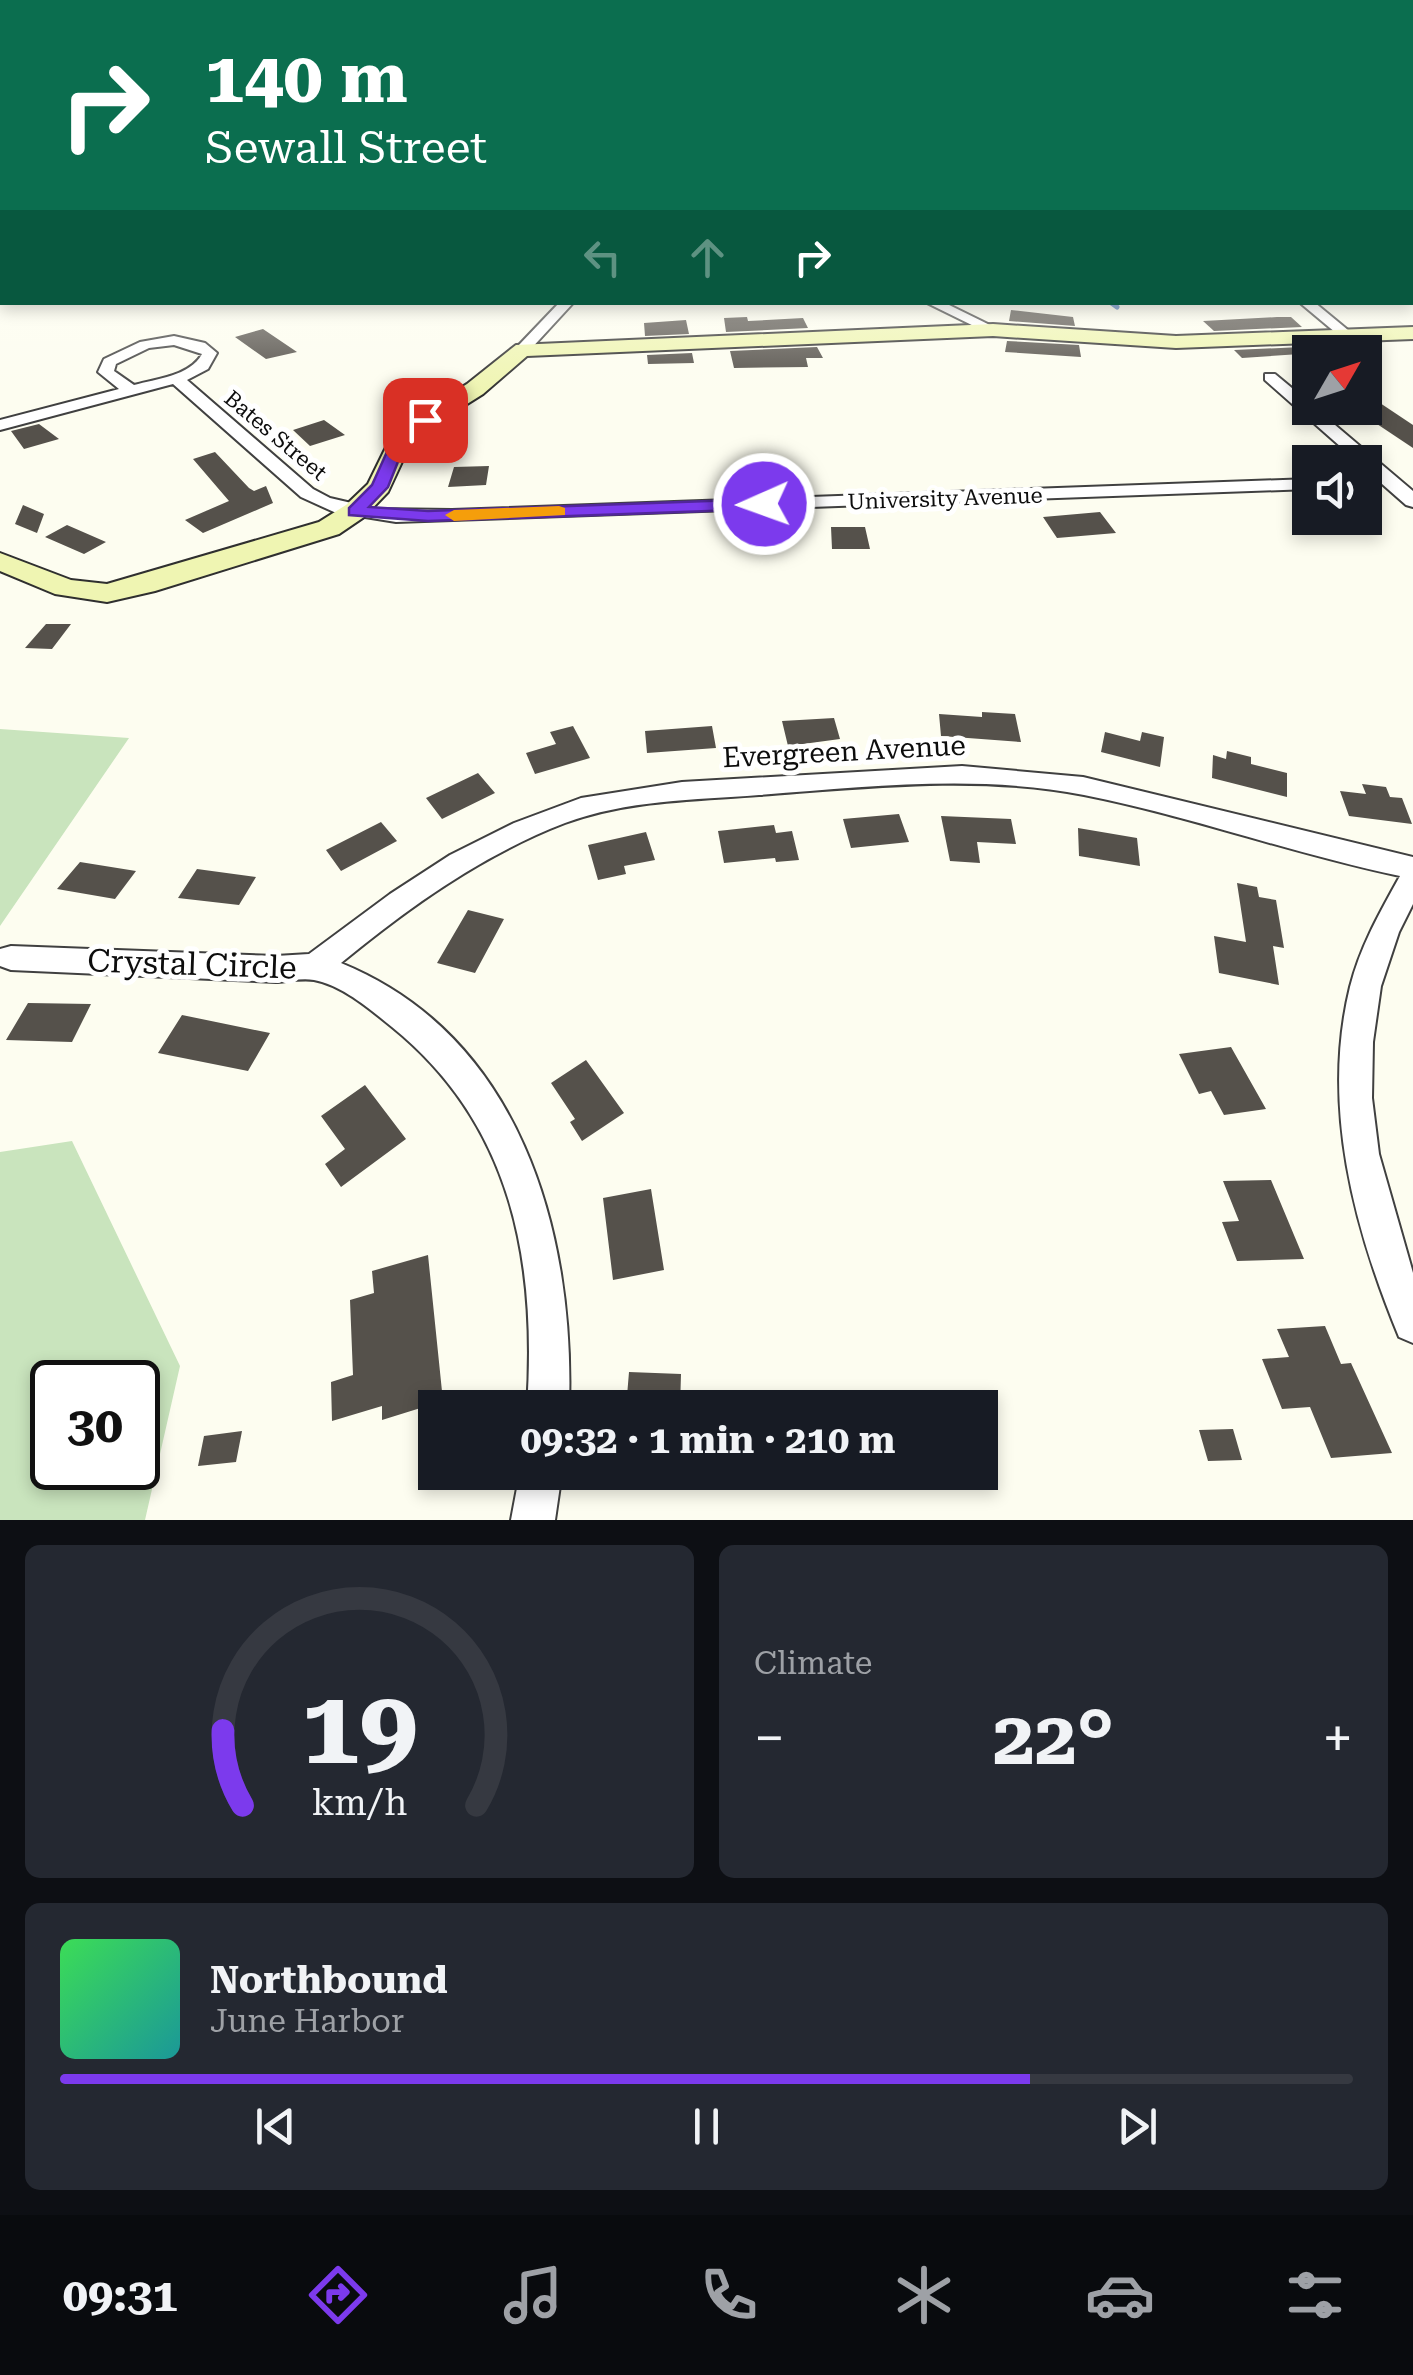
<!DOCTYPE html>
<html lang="en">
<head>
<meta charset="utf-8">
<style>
	body { margin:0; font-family:"Roboto Serif",serif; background:#242831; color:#f1f3f6; height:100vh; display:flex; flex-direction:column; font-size:38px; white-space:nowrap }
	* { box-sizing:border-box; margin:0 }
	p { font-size:32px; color:#9ea1a6 }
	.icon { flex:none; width:55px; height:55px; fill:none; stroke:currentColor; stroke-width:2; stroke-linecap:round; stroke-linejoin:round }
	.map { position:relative; height:1520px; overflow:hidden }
	.panel { display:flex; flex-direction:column; gap:25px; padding:25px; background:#0d0f14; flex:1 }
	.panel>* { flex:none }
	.top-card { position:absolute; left:0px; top:0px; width:1415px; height:305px; box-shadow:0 5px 15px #0003; background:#0b6e4f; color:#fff; overflow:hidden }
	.needle { width:65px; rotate:51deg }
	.buttons { position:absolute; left:1292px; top:335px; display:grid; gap:20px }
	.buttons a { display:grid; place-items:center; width:90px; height:90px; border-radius:0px; background:#171b24; box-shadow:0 5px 15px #0003; font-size:50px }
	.speed { position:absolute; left:30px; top:1360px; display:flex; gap:20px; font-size:50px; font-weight:700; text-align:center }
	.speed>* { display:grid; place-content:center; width:130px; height:130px; border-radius:50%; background:#171b24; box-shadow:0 5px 15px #0003; line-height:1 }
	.speed .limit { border:5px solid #111; border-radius:15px; background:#fff; color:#111 }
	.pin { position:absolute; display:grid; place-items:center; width:85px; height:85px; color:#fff; margin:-42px; border-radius:20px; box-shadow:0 5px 15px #0006 }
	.me { position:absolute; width:110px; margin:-55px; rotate:268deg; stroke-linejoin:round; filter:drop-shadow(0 0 8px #0008) }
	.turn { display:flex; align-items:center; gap:35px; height:210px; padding:0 40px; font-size:45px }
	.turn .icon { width:130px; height:130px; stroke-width:2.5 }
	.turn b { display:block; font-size:70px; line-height:85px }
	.lanes { display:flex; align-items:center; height:95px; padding:0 40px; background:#0003; justify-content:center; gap:50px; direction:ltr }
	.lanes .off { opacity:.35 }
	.big { font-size:75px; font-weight:700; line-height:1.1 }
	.panel .card { flex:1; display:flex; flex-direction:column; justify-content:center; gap:15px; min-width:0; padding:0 35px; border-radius:15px; background:#242831 }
	.panel .dial { align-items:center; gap:0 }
	.dial svg { height:260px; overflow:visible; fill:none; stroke:#363941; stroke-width:7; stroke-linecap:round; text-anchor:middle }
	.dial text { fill:#f1f3f6; stroke:none }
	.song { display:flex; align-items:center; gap:30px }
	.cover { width:120px; height:120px; border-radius:15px; background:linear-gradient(135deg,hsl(130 70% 55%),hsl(180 70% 35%)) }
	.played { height:10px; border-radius:5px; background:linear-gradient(90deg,#7c3aed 75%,#363941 75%) }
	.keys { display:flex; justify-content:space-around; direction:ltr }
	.heat { display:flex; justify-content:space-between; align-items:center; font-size:55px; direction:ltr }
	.panel .tiles { flex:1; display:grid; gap:25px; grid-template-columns:1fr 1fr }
	.card:last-child { grid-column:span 2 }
	.trip { position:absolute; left:418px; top:1390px; width:580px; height:100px; border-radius:0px; background:#171b24; box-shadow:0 5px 15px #0003; font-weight:700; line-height:100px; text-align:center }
	.menu { display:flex; height:160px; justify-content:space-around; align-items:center; background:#090b0e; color:#9ea1a6 }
	.menu .icon { width:70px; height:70px }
	.menu .on { color:#7c3aed }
	.menu b { font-size:45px; color:#f1f3f6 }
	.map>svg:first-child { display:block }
</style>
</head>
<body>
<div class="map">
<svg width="1413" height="1520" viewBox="0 0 1413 1520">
	<rect width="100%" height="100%" fill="#fdfdf0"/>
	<!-- green -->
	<path fill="#c9e4bd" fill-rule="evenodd" d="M 0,729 L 129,738 L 0,926 Z
		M 72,1141 L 180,1366 L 145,1520 L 0,1520 L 0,1152 ZM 52,1382 L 138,1382 L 138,1468 L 52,1468 Z"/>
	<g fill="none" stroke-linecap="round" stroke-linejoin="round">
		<!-- stream -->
		<path stroke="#4a78bd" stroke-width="5" d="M 1110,302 L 1117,307"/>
	</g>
	<!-- building -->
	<path fill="#55514b" d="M 1011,310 L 1073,317 L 1075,326 L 1009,321 Z
		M 747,317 L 748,321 L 803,318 L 808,328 L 726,332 L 724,318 Z
		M 1277,317 L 1291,317 L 1302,327 L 1214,331 L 1203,321 Z
		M 686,320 L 689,334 L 645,336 L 644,323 Z
		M 263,329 L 297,352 L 266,359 L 235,337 Z
		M 1007,341 L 1079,345 L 1081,357 L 1005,352 Z
		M 1323,346 L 1330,352 L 1242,358 L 1234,350 Z
		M 817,347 L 823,358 L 806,358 L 808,367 L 734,368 L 730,351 Z
		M 692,353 L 694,363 L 648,364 L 647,355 Z
		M 1365,393 L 1413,425 L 1413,448 L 1353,408 L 1365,408 Z
		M 324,420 L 345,435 L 310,446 L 293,430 Z
		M 39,424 L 59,439 L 24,449 L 11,431 Z
		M 215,452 L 249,488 L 254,491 L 266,486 L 273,503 L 203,533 L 185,520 L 229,501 L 193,459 Z
		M 489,466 L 486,485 L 448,487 L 454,467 Z
		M 23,505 L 44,514 L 37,533 L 15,524 Z
		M 1100,512 L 1116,533 L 1057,538 L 1043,517 Z
		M 67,525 L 106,542 L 84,554 L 45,537 Z
		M 831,527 L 865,527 L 870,549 L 832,549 Z
		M 46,624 L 71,624 L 52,649 L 25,648 Z
		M 982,712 L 1015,714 L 1021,742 L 941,736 L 939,714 L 982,717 Z
		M 834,718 L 840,739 L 788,746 L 782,721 Z
		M 573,726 L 590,758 L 535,774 L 526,753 L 556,744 L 550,732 Z
		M 712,726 L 716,748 L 647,753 L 645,731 Z
		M 1105,732 L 1140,741 L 1142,732 L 1164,737 L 1160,767 L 1101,752 Z
		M 1227,751 L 1251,757 L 1251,764 L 1287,773 L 1287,797 L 1212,778 L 1213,755 L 1226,759 Z
		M 478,773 L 495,793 L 442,819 L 426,798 Z
		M 1362,784 L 1386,787 L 1390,797 L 1402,798 L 1412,824 L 1349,816 L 1340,791 L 1366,794 Z
		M 899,814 L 909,842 L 851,848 L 843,819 Z
		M 941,816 L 1011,819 L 1016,844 L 977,842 L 980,863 L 950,861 Z
		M 381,822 L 397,841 L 341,871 L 326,850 Z
		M 774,825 L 776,833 L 792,831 L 799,860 L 776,862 L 775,858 L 724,863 L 718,831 Z
		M 1078,828 L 1137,838 L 1140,866 L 1079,856 Z
		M 646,832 L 655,860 L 624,866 L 626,874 L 598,880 L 588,845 Z
		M 80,862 L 136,871 L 115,899 L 57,889 Z
		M 197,869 L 256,877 L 239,905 L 178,898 Z
		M 1237,883 L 1257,887 L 1259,897 L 1276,900 L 1284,948 L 1273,946 L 1279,985 L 1219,973 L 1214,936 L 1246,942 Z
		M 468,910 L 504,919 L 475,973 L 437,963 Z
		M 28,1003 L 91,1004 L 72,1042 L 6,1040 Z
		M 182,1015 L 270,1033 L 248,1071 L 158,1053 Z
		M 1231,1047 L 1266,1109 L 1224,1115 L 1211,1091 L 1199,1094 L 1179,1054 Z
		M 586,1060 L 624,1113 L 582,1141 L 570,1122 L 575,1119 L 551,1083 Z
		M 365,1085 L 406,1139 L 341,1187 L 325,1164 L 345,1149 L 321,1116 Z
		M 1271,1180 L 1304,1259 L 1237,1261 L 1222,1222 L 1239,1221 L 1223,1181 Z
		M 651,1189 L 664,1270 L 613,1280 L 603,1198 Z
		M 428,1255 L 443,1401 L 382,1420 L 382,1406 L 332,1421 L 331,1382 L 353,1375 L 350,1300 L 374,1293 L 372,1271 Z
		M 1325,1326 L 1341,1364 L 1351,1363 L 1392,1453 L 1331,1458 L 1310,1407 L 1282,1409 L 1262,1359 L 1289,1357 L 1277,1329 Z
		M 629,1372 L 681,1374 L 680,1408 L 626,1408 Z
		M 1233,1429 L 1242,1460 L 1208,1461 L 1199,1430 Z
		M 242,1431 L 236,1462 L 198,1466 L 204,1436 Z"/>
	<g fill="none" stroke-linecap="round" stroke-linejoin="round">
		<!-- street casing -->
		<g stroke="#404040" stroke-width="4">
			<path id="street" d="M 0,221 L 2,222 L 2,228 L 0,229 Z
				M 1412,274 L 1413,274 L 1413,282 L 1412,282 Z
				M 0,276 L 2,276 L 2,284 L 0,284 Z
				M 560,302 L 574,302 L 528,352 L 518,352 L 518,346 Z
				M 925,302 L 943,302 L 1000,330 L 988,333 Z
				M 1299,302 L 1314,302 L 1354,335 L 1342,338 Z
				M 174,336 L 205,343 L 217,353 L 208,369 L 187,380 L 313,489 L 330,498 L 377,509 L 452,510 L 1310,479 L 1310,489 L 396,522 L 334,512 L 301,497 L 173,384 L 0,430 L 0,420 L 119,389 L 98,372 L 104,359 L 140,342 ZM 174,345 L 202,354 C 190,376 156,379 134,385 L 114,371 L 116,364 L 149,348 Z
				M 1265,374 L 1275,374 L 1310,403 L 1310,408 L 1315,408 L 1413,491 L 1413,507 L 1406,505 L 1365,469 L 1365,462 L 1358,462 L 1265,380 Z
				M 962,766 L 1083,777 L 1413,857 L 1413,904 L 1399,932 L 1381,986 L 1373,1042 L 1372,1098 L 1379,1154 L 1413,1273 L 1413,1343 L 1399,1337 C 1354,1228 1321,1105 1350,987 C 1360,947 1380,912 1400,876 C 1293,854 1191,816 1084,795 C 977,774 867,787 759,795 C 695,800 626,800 565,823 C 482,855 409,907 341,963 C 520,1036 575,1231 569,1408 L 527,1408 C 537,1261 512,1124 392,1027 C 371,1010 342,985 314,980 C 302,978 288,981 276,982 L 11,970 L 0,966 L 0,949 L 11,946 L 276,956 L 309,954 L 390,894 L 450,855 L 514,823 L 581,798 L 682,782 Z
				M 520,1472 L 562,1472 L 555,1520 L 511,1520 Z"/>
		</g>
		<!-- secondary casing -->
		<g stroke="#2f2f2f" stroke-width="4">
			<path id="secondary" d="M 993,324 L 1176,336 L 1413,327 L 1413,339 L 1176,348 L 993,336 L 527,356 L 483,394 L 413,438 L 388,492 L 364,517 L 339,534 L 155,591 L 107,602 L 55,594 L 0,571 L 0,553 L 71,580 L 107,584 L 319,522 L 346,505 L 368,484 L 395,429 L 467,384 L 516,345 Z"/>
		</g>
		<!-- street -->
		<use href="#street" fill="#fff" fill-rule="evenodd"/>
		<!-- secondary -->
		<use href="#secondary" fill="#eff5b2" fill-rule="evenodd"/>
	</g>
	<!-- sky -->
	<linearGradient id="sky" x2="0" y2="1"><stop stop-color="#95bfea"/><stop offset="0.46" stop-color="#fefef8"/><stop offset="1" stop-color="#fefef8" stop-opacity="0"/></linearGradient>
	<rect width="1413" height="394" fill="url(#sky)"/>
	<!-- route -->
	<path fill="#7c3aed" stroke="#51269a" stroke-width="2.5" d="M 425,415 L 432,420 L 407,439 L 388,487 L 369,507 L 428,511 L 764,499 L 772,504 L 764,509 L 428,521 L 349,515 L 349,508 L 372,485 L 395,434 Z"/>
	<!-- slow -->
	<path fill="#f59e0b" d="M 559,506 L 565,508 L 565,515 L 454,521 L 445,515 L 454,510 Z"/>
	<g text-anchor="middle" stroke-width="10" stroke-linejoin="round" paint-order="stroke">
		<!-- far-street labels -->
		<g font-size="22" fill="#0d0d0d" stroke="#fff">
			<text transform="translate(276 435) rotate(40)" y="8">Bates Street</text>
			<text transform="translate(945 498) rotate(-2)" y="8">University Avenue</text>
		</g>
		<!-- street labels -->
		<g font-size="28" fill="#0d0d0d" stroke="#fff">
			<text transform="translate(844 751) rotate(-3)" y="10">Evergreen Avenue</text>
		</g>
		<!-- near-street labels -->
		<g font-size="32" fill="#0d0d0d" stroke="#fff">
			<text transform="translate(192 964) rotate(2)" y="11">Crystal Circle</text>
		</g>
	</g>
</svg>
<div class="buttons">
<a><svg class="needle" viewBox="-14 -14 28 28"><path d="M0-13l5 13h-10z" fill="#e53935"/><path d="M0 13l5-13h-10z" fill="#9ea1a6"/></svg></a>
<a><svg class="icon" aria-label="sound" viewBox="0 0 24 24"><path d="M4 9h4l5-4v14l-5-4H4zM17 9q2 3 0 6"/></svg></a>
</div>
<div class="speed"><div class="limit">30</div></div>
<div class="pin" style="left:425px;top:420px;background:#d93025"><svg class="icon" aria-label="arrive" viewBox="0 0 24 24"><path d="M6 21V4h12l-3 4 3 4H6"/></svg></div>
<svg class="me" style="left:764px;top:504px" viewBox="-20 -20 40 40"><circle r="17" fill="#7c3aed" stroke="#fff" stroke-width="3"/><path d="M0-11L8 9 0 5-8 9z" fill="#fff"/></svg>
<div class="trip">09:32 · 1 min · 210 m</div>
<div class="top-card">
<div class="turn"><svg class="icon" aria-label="right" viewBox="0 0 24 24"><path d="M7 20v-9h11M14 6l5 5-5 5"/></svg><div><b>140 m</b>Sewall Street</div></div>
<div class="lanes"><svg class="icon off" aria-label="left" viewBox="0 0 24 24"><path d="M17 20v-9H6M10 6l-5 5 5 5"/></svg><svg class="icon off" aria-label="ahead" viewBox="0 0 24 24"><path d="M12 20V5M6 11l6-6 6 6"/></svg><svg class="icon" aria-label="right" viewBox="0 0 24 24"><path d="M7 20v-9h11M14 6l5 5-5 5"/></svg></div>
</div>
</div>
<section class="panel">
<div class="tiles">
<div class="card dial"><svg viewBox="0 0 100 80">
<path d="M14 69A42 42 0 1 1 86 69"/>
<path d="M14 69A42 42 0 0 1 8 46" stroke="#7c3aed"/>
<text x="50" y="56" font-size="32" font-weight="700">19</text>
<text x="50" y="72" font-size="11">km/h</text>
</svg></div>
<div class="card"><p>Climate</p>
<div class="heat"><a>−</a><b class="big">22°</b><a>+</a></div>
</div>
<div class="card">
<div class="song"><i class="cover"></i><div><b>Northbound</b><p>June Harbor</p></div></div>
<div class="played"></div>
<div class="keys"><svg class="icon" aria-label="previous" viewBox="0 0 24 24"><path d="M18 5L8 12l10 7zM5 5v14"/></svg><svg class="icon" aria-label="pause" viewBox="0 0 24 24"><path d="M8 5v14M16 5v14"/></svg><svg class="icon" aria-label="next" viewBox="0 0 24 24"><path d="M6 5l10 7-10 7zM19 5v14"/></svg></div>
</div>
</div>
</section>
<nav class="menu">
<b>09:31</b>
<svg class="icon on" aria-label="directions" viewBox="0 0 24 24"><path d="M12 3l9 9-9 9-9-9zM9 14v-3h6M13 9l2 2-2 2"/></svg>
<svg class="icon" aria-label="music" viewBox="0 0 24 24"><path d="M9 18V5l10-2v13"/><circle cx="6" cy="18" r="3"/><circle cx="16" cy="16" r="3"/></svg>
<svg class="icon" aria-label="phone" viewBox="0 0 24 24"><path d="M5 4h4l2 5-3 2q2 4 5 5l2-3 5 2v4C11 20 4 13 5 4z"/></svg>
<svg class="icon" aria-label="climate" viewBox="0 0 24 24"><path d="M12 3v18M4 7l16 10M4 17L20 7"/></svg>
<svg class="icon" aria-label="car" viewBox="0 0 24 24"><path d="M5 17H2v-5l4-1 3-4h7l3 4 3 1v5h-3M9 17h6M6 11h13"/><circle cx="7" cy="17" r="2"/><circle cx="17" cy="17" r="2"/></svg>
<svg class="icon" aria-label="filters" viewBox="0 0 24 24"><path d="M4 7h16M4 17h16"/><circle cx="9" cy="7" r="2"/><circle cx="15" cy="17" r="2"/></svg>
</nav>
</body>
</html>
